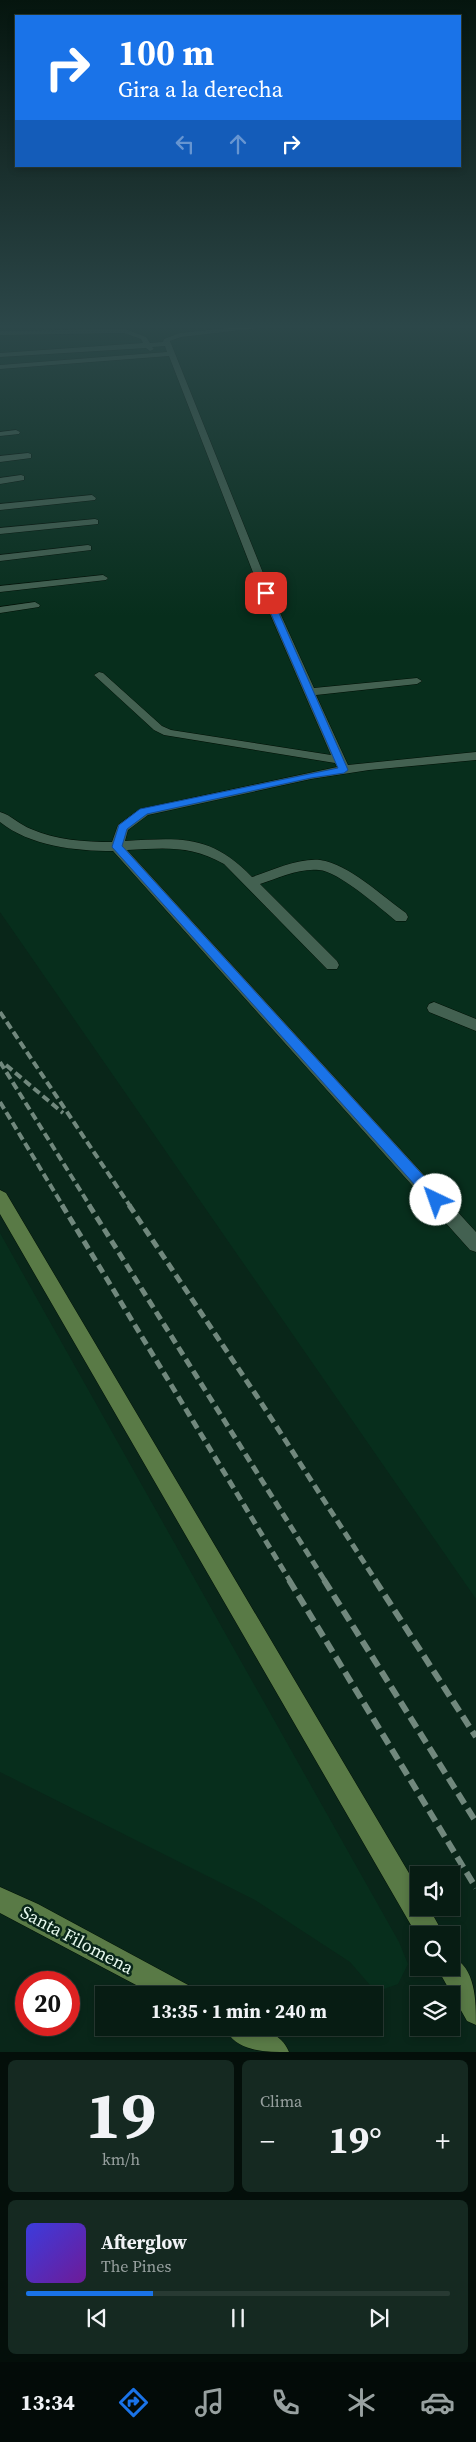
<!DOCTYPE html>
<html lang="es">
<head>
<meta charset="utf-8">
<style>
	body { margin:0; font-family:"Source Serif 4",serif; background:#152921; color:#f1f3f6; height:100vh; display:flex; flex-direction:column; font-size:19px; white-space:nowrap }
	* { box-sizing:border-box; margin:0 }
	p { font-size:16px; color:#98a1a0 }
	.icon { flex:none; width:28px; height:28px; fill:none; stroke:currentColor; stroke-width:2; stroke-linecap:round; stroke-linejoin:round }
	.map { position:relative; height:2052px; overflow:hidden }
	.panel { display:flex; flex-direction:column; gap:8px; padding:8px; background:#040f0a; flex:1 }
	.panel>* { flex:none }
	.top-card { position:absolute; left:15px; top:15px; width:446px; height:152px; border-radius:0px; box-shadow:0 2px 8px #0003,0 0 0 1px #283a33; background:#1a73e8; color:#fff; overflow:hidden }
	.fabs { position:absolute; left:410px; top:1866px; display:grid; gap:10px }
	.fabs a { display:grid; place-items:center; width:50px; height:50px; border-radius:0px; background:#071c13; box-shadow:0 2px 8px #0003,0 0 0 1px #283a33; font-size:25px }
	.speed { position:absolute; left:15px; top:1971px; display:flex; gap:10px; font-size:25px; font-weight:700; text-align:center }
	.speed>* { display:grid; place-content:center; width:65px; height:65px; border-radius:50%; background:#071c13; box-shadow:0 2px 8px #0003,0 0 0 1px #283a33; line-height:1 }
	.speed .limit { border:8px solid #d22; background:#fff; color:#111 }
	.pin { position:absolute; display:grid; place-items:center; width:42px; height:42px; color:#fff; margin:-21px; border-radius:10px; box-shadow:0 2px 8px #0006 }
	.me { position:absolute; width:55px; margin:-28px; rotate:318deg; stroke-linejoin:round; filter:drop-shadow(0 0 4px #0008) }
	.turn { display:flex; align-items:center; gap:18px; height:105px; padding:0 20px; font-size:22px }
	.turn .icon { width:65px; height:65px; stroke-width:2.5 }
	.turn b { display:block; font-size:35px; line-height:42px }
	.lanes { display:flex; align-items:center; height:48px; padding:0 20px; background:#0003; justify-content:center; gap:25px; direction:ltr }
	.lanes .off { opacity:.35 }
	.big { font-size:38px; font-weight:700; line-height:1.1 }
	.panel .tile { flex:1; display:flex; flex-direction:column; justify-content:center; gap:8px; min-width:0; padding:0 18px; border-radius:8px; background:#152921 }
	.panel .dial { align-items:center; gap:0 }
	.dial b { font-size:65px; line-height:1 }
	.song { display:flex; align-items:center; gap:15px }
	.cover { width:60px; height:60px; border-radius:8px; background:linear-gradient(135deg,hsl(240 70% 55%),hsl(280 70% 35%)) }
	.played { height:5px; border-radius:2px; background:linear-gradient(90deg,#1a73e8 30%,#283a33 30%) }
	.keys { display:flex; justify-content:space-around; direction:ltr }
	.heat { display:flex; justify-content:space-between; align-items:center; font-size:28px; direction:ltr }
	.panel .tiles { flex:1; display:grid; gap:8px; grid-template-columns:1fr 1fr }
	.tile:last-child { grid-column:span 2 }
	.trip { position:absolute; left:95px; top:1986px; width:288px; height:50px; border-radius:0px; background:#071c13; box-shadow:0 2px 8px #0003,0 0 0 1px #283a33; font-weight:700; line-height:50px; text-align:center }
	.tab-bar { display:flex; height:80px; justify-content:space-around; align-items:center; background:#030b08; color:#98a1a0 }
	.tab-bar .icon { width:35px; height:35px }
	.tab-bar .active { color:#1a73e8 }
	.tab-bar b { font-size:22px; color:#f1f3f6 }
	.map>svg:first-child { display:block }
</style>
</head>
<body>
<div class="map">
<svg width="476" height="2052" viewBox="0 0 476 2052">
	<rect width="100%" height="100%" fill="#092619"/>
	<!-- built -->
	<path fill="#072e1c" d="M 0,328 L 476,328 L 476,1599 L 0,912 Z
		M 0,1233 L 399,1942 L 408,1964 L 398,1984 L 376,1992 L 350,1962 L 255,1900 L 0,1772 Z"/>
	<g fill="none" stroke-linecap="round" stroke-linejoin="round">
		<!-- lane casing -->
		<g stroke="#000f04" stroke-width="1">
			<path id="lane" d="M 229,328 L 258,328 L 181,337 L 170,341 L 271,593 L 314,688 L 417,678 L 422,681 L 417,684 L 316,695 L 348,765 L 476,752 L 476,760 L 369,770 L 311,779 L 148,815 L 128,830 L 125,841 C 181,838 210,834 252,877 C 273,870 298,858 320,860 C 349,864 383,897 406,913 L 408,917 L 406,921 L 396,921 C 380,908 338,871 319,870 C 299,868 279,878 260,884 L 337,961 L 339,965 L 337,969 L 327,969 L 224,864 C 190,845 165,848 127,850 L 476,1232 L 476,1252 L 470,1250 L 113,851 C 75,851 30,846 0,822 L 0,812 C 11,815 20,825 31,829 C 56,840 85,842 112,842 L 118,825 L 140,809 L 337,767 L 335,763 L 164,735 L 154,730 L 94,675 L 99,672 L 103,673 L 162,726 L 171,730 L 331,755 L 261,593 L 169,356 L 0,369 L 0,365 L 167,352 L 165,346 L 152,347 L 154,349 L 150,351 L 146,348 L 0,357 L 0,353 L 143,343 L 141,339 L 124,333 L 0,335 L 0,331 L 125,329 L 146,337 L 150,343 L 163,342 L 164,339 L 180,333 Z
				M 16,430 L 20,432 L 19,434 L 0,436 L 0,432 Z
				M 28,453 L 31,454 L 31,458 L 0,462 L 0,456 Z
				M 21,475 L 24,476 L 24,480 L 0,484 L 0,478 Z
				M 92,495 L 96,498 L 95,500 L 0,510 L 0,504 Z
				M 95,519 L 98,520 L 98,524 L 0,534 L 0,528 Z
				M 88,545 L 91,546 L 91,550 L 0,561 L 0,555 Z
				M 103,575 L 108,578 L 106,580 L 0,592 L 0,586 Z
				M 35,602 L 40,605 L 39,607 L 0,613 L 0,607 Z
				M 434,1002 L 476,1019 L 476,1031 L 429,1012 L 427,1008 L 429,1004 Z"/>
		</g>
		<!-- secondary casing -->
		<g stroke="#000f04" stroke-width="1">
			<path id="secondary" d="M 0,1190 L 6,1193 L 419,1890 L 419,1908 L 429,1908 L 444,1935 L 419,1935 L 419,1939 L 0,1214 Z
				M 0,1887 L 38,1904 L 190,1986 L 194,1995 L 155,1995 L 0,1913 Z
				M 451,1956 C 476,1967 476,2001 476,2025 L 467,2021 L 437,1968 L 451,1968 Z
				M 225,2028 C 248,2025 279,2027 289,2052 C 265,2052 236,2052 225,2028 Z"/>
		</g>
		<!-- lane -->
		<use href="#lane" fill="#436151" fill-rule="evenodd"/>
		<!-- secondary -->
		<use href="#secondary" fill="#597a46" fill-rule="evenodd"/>
		<!-- rail-far2 -->
		<path stroke="#71887d" stroke-width="4" stroke-dasharray="8 4" stroke-linecap="butt" d="M 0,1012 L 130,1206
			M 0,1062 L 90,1206
			M 6,1065 L 63,1113
			M 0,1102 L 63,1206"/>
		<!-- rail-far1 -->
		<path stroke="#71887d" stroke-width="5" stroke-dasharray="9 5" stroke-linecap="butt" d="M 62,1205 L 290,1581
			M 89,1205 L 325,1581
			M 129,1205 L 260,1401 L 376,1581"/>
		<!-- rail -->
		<path stroke="#71887d" stroke-width="6" stroke-dasharray="12 6" stroke-linecap="butt" d="M 289,1580 L 476,1888
			M 324,1580 L 476,1822
			M 375,1580 L 476,1737"/>
	</g>
	<!-- sky -->
	<linearGradient id="sky" x2="0" y2="1"><stop stop-color="#05150e"/><stop offset="0.53" stop-color="#2c4749"/><stop offset="1" stop-color="#2c4749" stop-opacity="0"/></linearGradient>
	<rect width="476" height="616" fill="url(#sky)"/>
	<!-- route -->
	<path fill="#1a73e8" stroke="#114b97" d="M 266,590 L 270,593 L 348,770 L 344,773 L 311,778 L 147,814 L 127,829 L 122,846 L 441,1195 L 443,1200 L 441,1204 L 436,1205 L 432,1204 L 112,847 L 119,825 L 140,809 L 338,768 L 262,593 Z"/>
	<g text-anchor="middle" stroke-width="5" stroke-linejoin="round" paint-order="stroke">
		<!-- near-street labels -->
		<g font-size="18" fill="#e6f7ed" stroke="#092619">
			<text transform="translate(77 1940) rotate(28)" y="6">Santa Filomena</text>
		</g>
	</g>
</svg>
<div class="fabs">
<a><svg class="icon" aria-label="sound" viewBox="0 0 24 24"><path d="M4 9h4l5-4v14l-5-4H4zM17 9q2 3 0 6"/></svg></a>
<a><svg class="icon" aria-label="search" viewBox="0 0 24 24"><circle cx="10" cy="10" r="6"/><path d="M15 15l6 6"/></svg></a>
<a><svg class="icon" aria-label="layers" viewBox="0 0 24 24"><path d="M12 4l9 5-9 5-9-5zM3 14l9 5 9-5"/></svg></a>
</div>
<div class="speed"><div class="limit">20</div></div>
<div class="pin" style="left:266px;top:593px;background:#d93025"><svg class="icon" aria-label="arrive" viewBox="0 0 24 24"><path d="M6 21V4h12l-3 4 3 4H6"/></svg></div>
<svg class="me" style="left:436px;top:1200px" viewBox="-20 -20 40 40"><circle r="19" fill="#fff"/><path d="M0-13L10 11 0 6-10 11z" fill="#1a73e8"/></svg>
<div class="trip">13:35 · 1 min · 240 m</div>
<div class="top-card">
<div class="turn"><svg class="icon" aria-label="right" viewBox="0 0 24 24"><path d="M7 20v-9h11M14 6l5 5-5 5"/></svg><div><b>100 m</b>Gira a la derecha</div></div>
<div class="lanes"><svg class="icon off" aria-label="left" viewBox="0 0 24 24"><path d="M17 20v-9H6M10 6l-5 5 5 5"/></svg><svg class="icon off" aria-label="ahead" viewBox="0 0 24 24"><path d="M12 20V5M6 11l6-6 6 6"/></svg><svg class="icon" aria-label="right" viewBox="0 0 24 24"><path d="M7 20v-9h11M14 6l5 5-5 5"/></svg></div>
</div>
</div>
<section class="panel">
<div class="tiles">
<div class="tile dial"><b>19</b><p>km/h</p></div>
<div class="tile"><p>Clima</p>
<div class="heat"><a>−</a><b class="big">19°</b><a>+</a></div>
</div>
<div class="tile">
<div class="song"><i class="cover"></i><div><b>Afterglow</b><p>The Pines</p></div></div>
<div class="played"></div>
<div class="keys"><svg class="icon" aria-label="previous" viewBox="0 0 24 24"><path d="M18 5L8 12l10 7zM5 5v14"/></svg><svg class="icon" aria-label="pause" viewBox="0 0 24 24"><path d="M8 5v14M16 5v14"/></svg><svg class="icon" aria-label="next" viewBox="0 0 24 24"><path d="M6 5l10 7-10 7zM19 5v14"/></svg></div>
</div>
</div>
</section>
<nav class="tab-bar">
<b>13:34</b>
<svg class="icon active" aria-label="directions" viewBox="0 0 24 24"><path d="M12 3l9 9-9 9-9-9zM9 14v-3h6M13 9l2 2-2 2"/></svg>
<svg class="icon" aria-label="music" viewBox="0 0 24 24"><path d="M9 18V5l10-2v13"/><circle cx="6" cy="18" r="3"/><circle cx="16" cy="16" r="3"/></svg>
<svg class="icon" aria-label="phone" viewBox="0 0 24 24"><path d="M5 4h4l2 5-3 2q2 4 5 5l2-3 5 2v4C11 20 4 13 5 4z"/></svg>
<svg class="icon" aria-label="climate" viewBox="0 0 24 24"><path d="M12 3v18M4 7l16 10M4 17L20 7"/></svg>
<svg class="icon" aria-label="car" viewBox="0 0 24 24"><path d="M5 17H2v-5l4-1 3-4h7l3 4 3 1v5h-3M9 17h6M6 11h13"/><circle cx="7" cy="17" r="2"/><circle cx="17" cy="17" r="2"/></svg>
</nav>
</body>
</html>
